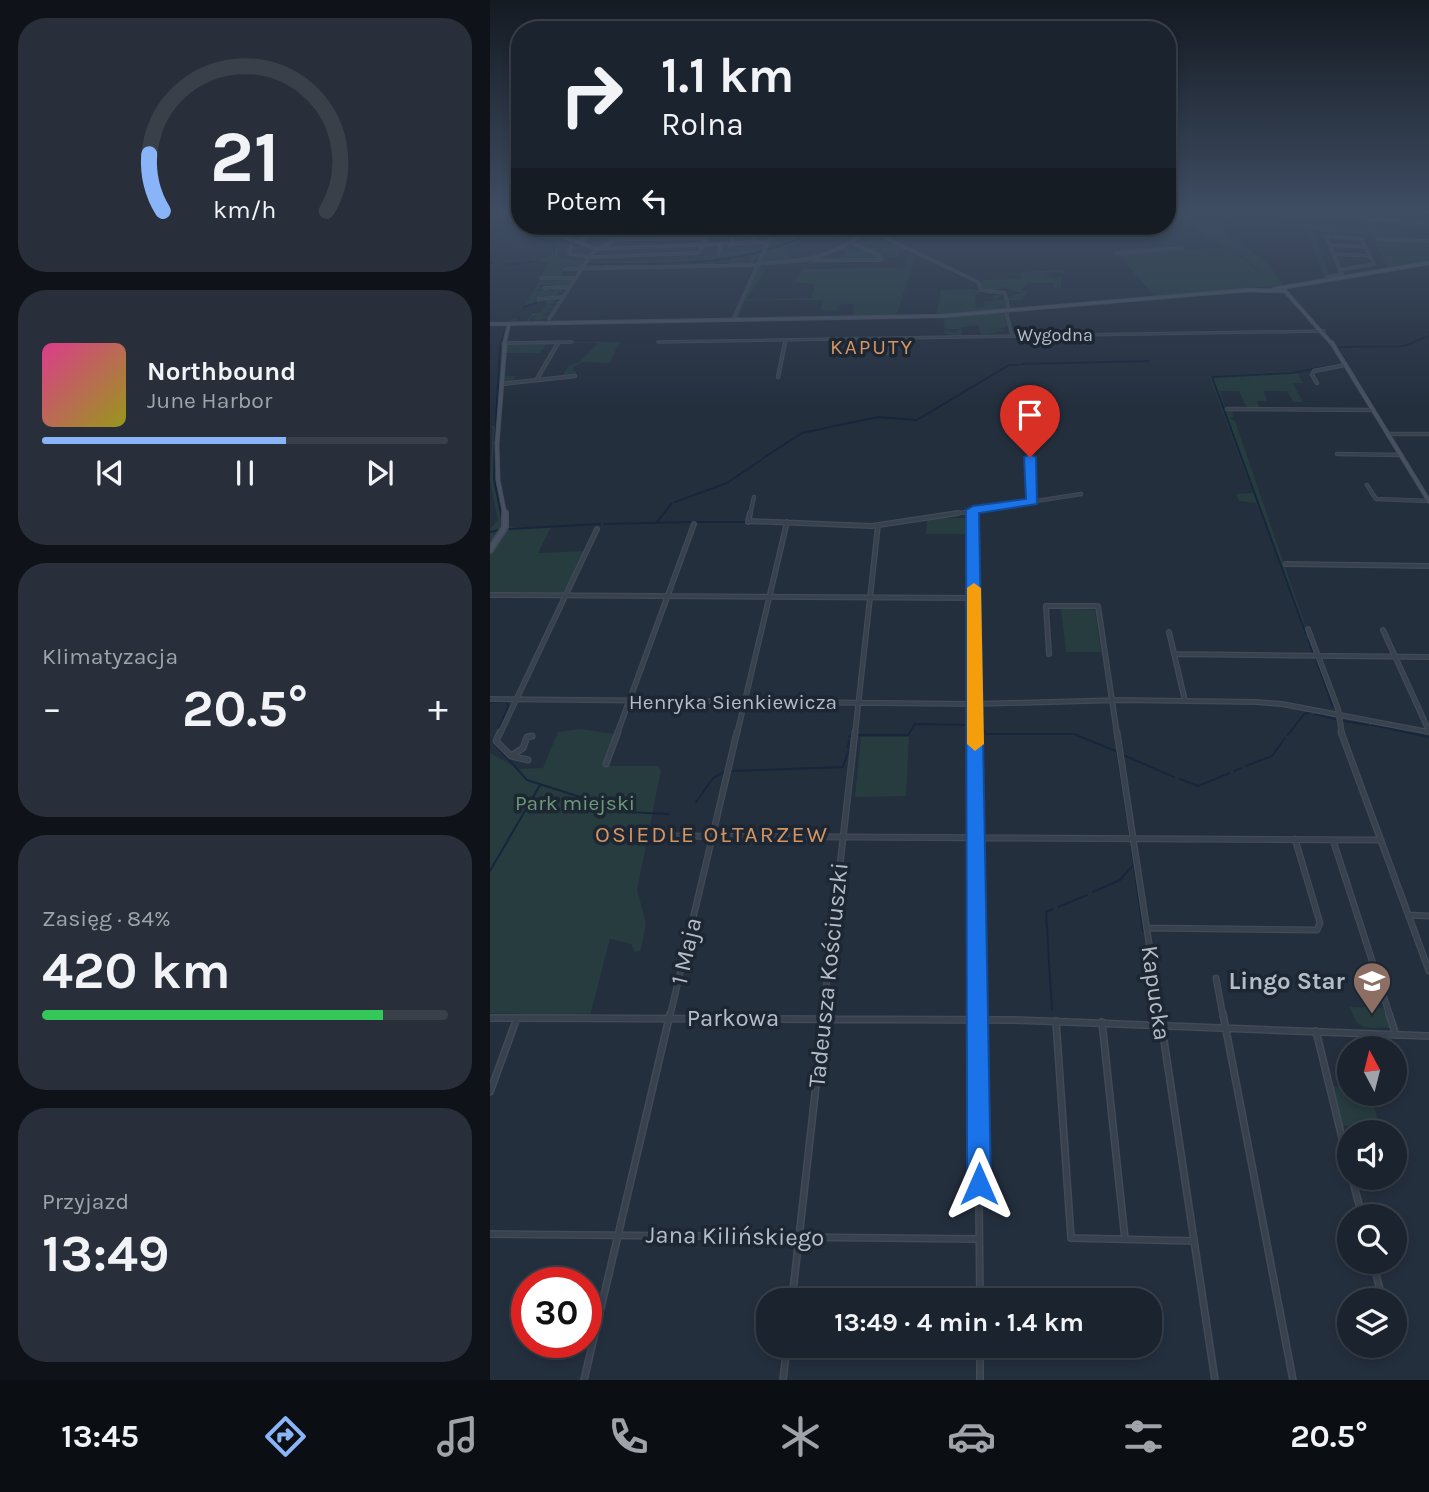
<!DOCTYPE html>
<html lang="pl">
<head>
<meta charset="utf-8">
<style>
	body { margin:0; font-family:Karla,sans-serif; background:#282f3a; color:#f1f3f6; height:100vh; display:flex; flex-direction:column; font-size:26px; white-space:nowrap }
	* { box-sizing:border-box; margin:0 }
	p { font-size:23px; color:#a0a4aa }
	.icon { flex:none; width:38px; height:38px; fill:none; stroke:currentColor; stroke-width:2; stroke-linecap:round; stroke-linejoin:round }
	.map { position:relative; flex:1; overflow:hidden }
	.side { display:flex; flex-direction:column; gap:18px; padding:18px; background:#0f1319; width:490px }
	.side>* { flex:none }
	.banner { position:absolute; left:21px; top:21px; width:665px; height:214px; border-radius:28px; box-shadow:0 4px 10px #0003,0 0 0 2px #39404a; background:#1b232e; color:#f1f3f6; overflow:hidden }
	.needle { width:46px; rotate:353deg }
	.tools { position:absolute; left:847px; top:1036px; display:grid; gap:14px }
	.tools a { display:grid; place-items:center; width:70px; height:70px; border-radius:50%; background:#1b232e; box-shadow:0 4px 10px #0003,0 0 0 2px #39404a; font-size:35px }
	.speed { position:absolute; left:21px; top:1267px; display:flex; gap:14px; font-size:35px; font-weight:700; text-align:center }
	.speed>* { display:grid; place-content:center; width:91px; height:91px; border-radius:50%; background:#1b232e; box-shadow:0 4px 10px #0003,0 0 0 2px #39404a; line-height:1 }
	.speed .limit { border:10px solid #d22; background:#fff; color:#111 }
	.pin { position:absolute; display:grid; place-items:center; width:60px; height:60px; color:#fff; margin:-72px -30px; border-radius:50% 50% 50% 0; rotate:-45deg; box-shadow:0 0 7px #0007 }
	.pin .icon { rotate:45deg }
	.me { position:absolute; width:77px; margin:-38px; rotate:0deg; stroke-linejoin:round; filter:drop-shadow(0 0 5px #0008) }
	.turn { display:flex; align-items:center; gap:24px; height:147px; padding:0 35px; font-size:32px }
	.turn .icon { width:91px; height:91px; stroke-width:2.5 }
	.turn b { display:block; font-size:49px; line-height:60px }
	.then { display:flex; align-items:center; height:66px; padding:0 35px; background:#0003; gap:14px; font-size:26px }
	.big { font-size:52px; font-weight:700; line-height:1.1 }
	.side .card { flex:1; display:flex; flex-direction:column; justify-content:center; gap:10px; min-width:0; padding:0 24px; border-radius:28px; background:#282f3a }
	.side .dial { align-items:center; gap:0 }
	.dial svg { height:182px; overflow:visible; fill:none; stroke:#39404a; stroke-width:7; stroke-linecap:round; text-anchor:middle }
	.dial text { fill:#f1f3f6; stroke:none }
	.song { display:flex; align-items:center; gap:21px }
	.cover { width:84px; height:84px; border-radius:10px; background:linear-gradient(135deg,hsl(330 70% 55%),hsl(60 70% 35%)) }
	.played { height:7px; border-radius:4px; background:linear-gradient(90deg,#8ab4f8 60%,#39404a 60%) }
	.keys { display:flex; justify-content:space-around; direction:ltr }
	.heat { display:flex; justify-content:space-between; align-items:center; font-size:38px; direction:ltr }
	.charge { height:10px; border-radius:5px; background:linear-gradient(90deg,#34c759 84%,#39404a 0) }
	.trip { position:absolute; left:266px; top:1288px; width:406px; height:70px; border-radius:28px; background:#1b232e; box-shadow:0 4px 10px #0003,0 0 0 2px #39404a; font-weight:700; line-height:70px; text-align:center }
	.tab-bar { display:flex; height:112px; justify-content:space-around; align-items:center; background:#0b0e12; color:#a0a4aa }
	.tab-bar .icon { width:49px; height:49px }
	.tab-bar .selected { color:#8ab4f8 }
	.tab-bar b { font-size:32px; color:#f1f3f6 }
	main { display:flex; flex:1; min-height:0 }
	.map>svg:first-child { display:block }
</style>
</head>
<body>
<main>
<section class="side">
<div class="card dial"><svg viewBox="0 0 100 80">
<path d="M14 69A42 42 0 1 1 86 69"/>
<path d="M14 69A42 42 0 0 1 8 44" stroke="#8ab4f8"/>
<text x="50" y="56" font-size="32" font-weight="700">21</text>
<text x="50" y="72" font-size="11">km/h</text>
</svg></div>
<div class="card">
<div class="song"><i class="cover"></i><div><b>Northbound</b><p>June Harbor</p></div></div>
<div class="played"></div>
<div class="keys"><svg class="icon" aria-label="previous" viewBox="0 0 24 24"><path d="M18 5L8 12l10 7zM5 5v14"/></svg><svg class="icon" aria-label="pause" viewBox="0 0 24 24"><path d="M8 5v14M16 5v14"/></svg><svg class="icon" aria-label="next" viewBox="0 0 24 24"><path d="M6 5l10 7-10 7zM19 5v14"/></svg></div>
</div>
<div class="card"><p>Klimatyzacja</p>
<div class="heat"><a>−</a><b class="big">20.5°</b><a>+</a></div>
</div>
<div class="card"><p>Zasięg · 84%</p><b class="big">420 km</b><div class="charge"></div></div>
<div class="card"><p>Przyjazd</p><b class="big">13:49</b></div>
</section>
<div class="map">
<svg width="939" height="1380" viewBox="0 0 939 1380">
	<rect width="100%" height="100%" fill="#242f3e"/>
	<!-- green -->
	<path fill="#263c3f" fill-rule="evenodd" d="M 688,213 L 733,220 L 877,228 L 871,214 L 939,219 L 939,223 L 880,221 L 886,230 L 917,232 L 921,241 L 939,242 L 939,262 L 898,268 L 881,235 L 823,231 L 840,276 L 834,276 L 815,228 L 732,223 L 735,233 L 777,262 L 793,285 L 665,297 L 628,254 L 738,247 L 771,274 C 755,255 738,249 717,237 C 705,231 699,219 688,213 Z
		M 55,226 L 60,226 L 38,235 L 67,244 L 68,258 L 94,261 L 90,267 L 72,266 L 71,277 L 52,277 L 59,261 L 46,260 L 60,257 L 64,245 L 32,235 Z
		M 150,226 L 178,226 L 165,230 C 174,233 181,231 187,226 L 221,226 L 214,238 L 124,240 L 127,235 L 107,247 L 99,245 L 107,245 L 113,236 L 120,237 L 126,233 L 111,234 L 117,230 L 113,229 L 107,237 L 104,234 L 98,238 L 104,239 L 94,241 L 100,242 L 91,242 L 100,234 L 89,230 L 119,228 L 120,230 L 145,229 Z
		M 285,226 C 318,226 356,222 388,235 L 383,239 L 391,238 L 387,241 L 396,240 L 391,243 L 399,241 L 400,245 L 407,244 L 402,248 L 408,245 L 411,246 L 408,250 L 413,247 L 423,250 L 423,264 L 408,311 L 405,316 L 362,316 L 364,304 L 350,304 L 347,311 L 331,310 L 333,300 L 255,301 L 248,318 L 314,317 L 247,319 L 246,318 L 275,251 L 290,245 L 277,246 ZM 341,227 L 374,232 L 360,242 L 338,237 L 303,251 L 337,238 L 364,243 L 369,237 L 379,241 L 368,245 L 385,252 L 393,249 L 388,254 L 401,256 L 393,257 L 393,261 L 390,262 L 388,256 L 375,255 L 380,253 L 375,250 L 367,252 L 353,249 L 357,252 L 348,259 L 353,261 L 321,261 L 350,248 L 322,259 L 299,263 L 302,254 L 294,253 L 302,251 L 290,250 L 333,232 L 342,232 L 338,231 ZM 416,249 L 420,252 L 414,268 L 313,269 L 304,282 L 325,285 L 321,298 L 257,299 L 276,269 L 271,268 L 273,263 L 390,262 L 394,258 L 409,257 L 409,251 Z
		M 252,250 L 273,251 L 261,264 L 254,264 L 260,263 L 262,254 L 248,256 L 245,263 L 251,262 L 249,265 L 232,264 L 238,264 L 240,258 L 225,258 L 223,263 L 227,265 L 214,265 L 216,262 L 205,265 L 207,262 L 202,262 L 202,265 L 184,264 L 185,266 L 177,264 L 166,267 L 166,264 L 150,267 L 154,264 L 134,267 L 135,264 L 125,267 L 119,265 L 121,267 L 114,268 L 113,264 L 107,265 L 109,268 L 93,267 L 97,262 L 188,260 Z
		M 573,270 L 574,274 L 564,272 L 555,274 L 562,279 L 565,276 L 565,280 L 571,276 L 571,288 L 565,288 L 563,283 L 539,283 L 532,288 L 532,291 L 538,291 L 532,300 L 518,300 L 518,297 L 524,298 L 522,295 L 532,293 L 511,287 L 504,291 L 489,287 L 489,282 L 494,280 L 531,279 L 531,272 Z
		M 77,278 L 74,280 L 83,279 L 78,286 L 50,285 L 48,287 L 53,288 L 45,291 L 60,289 L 56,291 L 61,291 L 64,288 L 60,297 L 65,288 L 77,288 L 67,293 L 66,296 L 72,295 L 58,297 L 57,295 L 48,298 L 42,296 L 47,299 L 43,302 L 70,298 L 62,301 L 67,303 L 57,305 L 66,306 L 56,310 L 63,310 L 52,315 L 58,317 L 47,321 L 55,322 L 44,322 L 46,320 L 42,319 L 47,315 L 42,317 L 39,322 L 22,323 L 23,320 L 16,321 L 27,318 L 25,322 L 36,322 L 42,313 L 51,313 L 58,300 L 33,307 L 51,279 L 55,279 L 52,281 L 65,279 L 60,282 Z
		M 482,289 L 490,291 L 490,294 L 500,293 L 485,295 L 486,307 L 494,307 L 494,301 L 503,301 L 502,296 L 514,294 L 506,300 L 515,299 L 516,306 L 504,308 L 516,307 L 516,309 L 446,315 L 451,290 Z
		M 510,312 L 516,313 L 517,327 L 508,329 L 518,330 L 491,335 L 488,325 L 471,327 L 472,337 L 455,334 L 454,330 L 465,333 L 470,329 L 455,329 L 453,317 Z
		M 130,342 L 119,363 L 92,362 L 83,367 L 83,371 L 87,371 L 85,375 L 72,377 L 78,366 L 89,362 L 108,343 L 57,343 L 50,353 L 16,353 L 15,376 L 26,376 L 24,380 L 29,381 L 13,383 L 16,343 Z
		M 806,371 L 813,383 L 803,383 L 813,402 L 803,402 L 797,391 L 774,391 L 777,401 L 767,401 L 770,409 L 757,408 L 749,391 L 730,391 L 736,410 L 742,410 L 743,417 L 739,418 L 745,421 L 818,634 L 815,634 L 767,503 L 749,501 L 746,494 L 763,493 L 719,376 Z
		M 0,426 L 6,426 L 6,479 L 14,521 L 0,545 L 0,529 L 8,520 L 0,480 L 3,428 Z
		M 437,518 L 480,518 L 480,534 L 436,534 Z
		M 19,527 L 61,527 L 48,553 L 94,551 L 73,594 L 0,593 L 0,555 Z
		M 571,608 L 605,610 L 611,652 L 576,652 Z
		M 90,729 L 124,734 L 114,766 L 168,766 L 171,770 L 147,890 L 156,923 L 151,950 L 145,952 L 141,944 L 120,939 L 100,1016 L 0,1013 L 0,753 L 29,769 L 53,768 L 68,732 Z
		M 371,737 L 419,737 L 416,796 L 365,797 Z
		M 860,1007 L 894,1008 L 900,1028 C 876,1027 868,1033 860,1007 Z
		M 842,1086 L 859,1086 L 859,1094 L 880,1094 L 890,1126 L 853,1126 Z"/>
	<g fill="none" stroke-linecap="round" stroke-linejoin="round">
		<!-- stream -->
		<path stroke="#17263c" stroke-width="2" d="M 58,226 L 35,234 L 65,244 L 64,252
			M 0,263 L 3,263
			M 18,264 L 28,264
			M 29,264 L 44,261
			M 96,264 C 175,263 263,269 333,226
			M 634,302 L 637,302
			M 639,302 L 642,301
			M 624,303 L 632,302
			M 34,307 L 46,303
			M 80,324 L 107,323
			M 1,325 L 13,325
			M 27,325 L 52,324
			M 856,362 L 847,347 L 914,346 L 939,336
			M 531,364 L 658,361
			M 6,422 L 10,346 L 17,326
			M 5,441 L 6,425
			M 5,444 L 4,479 L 12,519
			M 273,458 L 312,433 L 388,417 L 427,420 L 519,365 L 528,365
			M 185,502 L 237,483 L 271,460
			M 167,522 L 182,503
			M 206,522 L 255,522
			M 114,524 L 202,522
			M 17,529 L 110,524
			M 0,532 L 10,530 L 12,525
			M 816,634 L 722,377 L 802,373 L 851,364
			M 818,639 L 823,653
			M 826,659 L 843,707
			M 0,702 L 17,702 L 18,708 L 3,742 L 37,780 L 137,812 L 179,814
			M 825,714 L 845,719
			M 853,721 L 878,725
			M 490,725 L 496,734 L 584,734 L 628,752
			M 882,725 L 939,737
			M 368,735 L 418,735 L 425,724 L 482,725
			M 798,735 L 814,714 L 819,713
			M 359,737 L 361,735
			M 358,748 L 359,740
			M 627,752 L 640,836
			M 631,754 L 684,777
			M 756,766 L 782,756 L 795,738
			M 242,771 L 353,767 L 358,752
			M 744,771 L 751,768
			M 690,779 L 708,786 L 740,773
			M 206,802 L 223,778 L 234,772
			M 644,864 L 653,931
			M 0,871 L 50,785
			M 603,892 L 630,880 L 644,864 L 641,846
			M 568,907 L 597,895
			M 562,1010 L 556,912 L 563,909"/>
		<!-- street-far4 casing -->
		<g stroke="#414a57" stroke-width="3.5">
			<path id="street-far4" d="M 880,220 L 939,223
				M 342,226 L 383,232 L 488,282 L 491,290 L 515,293 L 519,310
				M 51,230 L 135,226
				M 87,230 L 99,234 L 88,242
				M 223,233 L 245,233
				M 65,234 L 107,249 L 277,242
				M 836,236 L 871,239 L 884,264 L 850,270 Z
				M 888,239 L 939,241
				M 122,240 L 214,238
				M 262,242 L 269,226
				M 240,245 L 248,226
				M 840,245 L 875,247
				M 81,246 L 79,254 L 101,257 L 209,253
				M 211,249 L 222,226
				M 229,253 L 230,246
				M 626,253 L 693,248
				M 844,254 L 880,256
				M 323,260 L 392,260 L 389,255 L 362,243
				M 268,264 C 319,260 335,260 378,231
				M 74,269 L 268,265
				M 51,278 L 84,278
				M 840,279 L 837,277 L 852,274 L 850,270
				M 54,288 L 79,287
				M 48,299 L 72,297
				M 516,310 L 522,336
				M 59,319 L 102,253 L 149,226
				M 243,320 L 285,226
				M 168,342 L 834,331
				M 13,343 L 82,342
				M 67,345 L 69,342
				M 295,345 L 296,340
				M 398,345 L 398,338"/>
		</g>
		<!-- street-far3 casing -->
		<g stroke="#414a57" stroke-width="4.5">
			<path id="street-far3" d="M 397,353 L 398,343
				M 288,377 L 295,343
				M 47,379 L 68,343
				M 827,383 L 822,375 L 824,371 L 855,365
				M 12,384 L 85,376
				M 737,409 L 883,410
				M 898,434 L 939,434
				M 538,435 L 543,502
				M 847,454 L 911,455
				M 877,485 L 886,499 L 939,501
				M 483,510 L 483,515
				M 260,515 L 264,497
				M 457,515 L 591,494"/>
		</g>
		<!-- street-far2 casing -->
		<g stroke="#414a57" stroke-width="6">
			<path id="street-far2" d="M 483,513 L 485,734
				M 258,521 L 382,526 L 468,513
				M 258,522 L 260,513
				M 796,564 L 939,566
				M 0,595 L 484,598
				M 818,629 L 848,709 L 852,734
				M 893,630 L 939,731
				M 679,632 L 695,701
				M 559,654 L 556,606 L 608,606 L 627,734
				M 684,654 L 939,657
				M 0,699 L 485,704 L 631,700 L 766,702 L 792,704 L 939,732
				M 10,734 L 107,529
				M 127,734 L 204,524
				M 247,734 L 297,522
				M 365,734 L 388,525"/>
		</g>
		<!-- street-far1 casing -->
		<g stroke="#414a57" stroke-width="7">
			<path id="street-far1" d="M 10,732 L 6,741 L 21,756 L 33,748 L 37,737 L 42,736
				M 485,732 L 487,1016
				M 627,732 L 670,1016
				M 851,732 L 939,971
				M 21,756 L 38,760
				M 116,764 L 128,732
				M 160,836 L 891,840
				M 843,840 L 900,1016
				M 919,915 L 939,916
				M 657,928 L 827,930 L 830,923 L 805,839
				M 726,978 L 733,1016
				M 180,1016 L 247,732
				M 333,1016 L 365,732"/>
		</g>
		<!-- street casing -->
		<g stroke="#414a57" stroke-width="8">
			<path id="street" d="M 487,1014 L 490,1300
				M 670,1014 L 725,1380
				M 733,1014 L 803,1380
				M 899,1014 L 906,1035
				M 0,1018 L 523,1020 L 939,1036
				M 566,1021 L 581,1238 L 703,1241
				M 612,1022 L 635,1239
				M 826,1031 L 859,1166
				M 0,1092 L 27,1018
				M 862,1178 L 872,1216
				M 0,1234 L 489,1239
				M 883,1262 L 891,1294
				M 302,1300 L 334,1014
				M 490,1346 L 490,1380
				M 94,1380 L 180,1014
				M 293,1380 L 297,1346"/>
		</g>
		<!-- secondary-far2 casing -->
		<g stroke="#414a57" stroke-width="4.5">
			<path id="secondary-far2" d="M 784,289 L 939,263
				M 795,291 L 843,345
				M 0,324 L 452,316 L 758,290 L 795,291
				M 14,345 L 19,324"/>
		</g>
		<!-- secondary-far1 casing -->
		<g stroke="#414a57" stroke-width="5">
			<path id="secondary-far1" d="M 15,343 L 7,444 L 8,480 L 15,515
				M 842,343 L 939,501"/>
		</g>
		<!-- secondary casing -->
		<g stroke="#414a57" stroke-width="8">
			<path id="secondary" d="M 0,550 L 15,527 L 15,513"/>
		</g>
		<!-- street-far4 -->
		<use href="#street-far4" stroke="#38414e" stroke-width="2"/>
		<!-- street-far3 -->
		<use href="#street-far3" stroke="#38414e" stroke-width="2.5"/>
		<!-- street-far2 -->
		<use href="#street-far2" stroke="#38414e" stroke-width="3.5"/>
		<!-- street-far1 -->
		<use href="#street-far1" stroke="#38414e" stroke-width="4.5"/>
		<!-- street -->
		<use href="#street" stroke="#38414e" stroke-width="5"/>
		<!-- secondary-far2 -->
		<use href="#secondary-far2" stroke="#465061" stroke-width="2.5"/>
		<!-- secondary-far1 -->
		<use href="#secondary-far1" stroke="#465061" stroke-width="3.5"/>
		<!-- secondary -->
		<use href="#secondary" stroke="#465061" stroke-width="5"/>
	</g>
	<!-- sky -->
	<linearGradient id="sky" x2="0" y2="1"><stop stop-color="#141a22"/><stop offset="0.52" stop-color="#3f4d63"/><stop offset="1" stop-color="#3f4d63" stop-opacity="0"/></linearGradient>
	<rect width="939" height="406" fill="url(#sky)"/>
	<!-- route -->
	<path fill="#1a73e8" stroke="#114b97" stroke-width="2" d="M 540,454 L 546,457 L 547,504 L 489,513 L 501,1184 L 497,1192 L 489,1196 L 480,1192 L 477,1184 L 476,510 L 483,506 L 536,499 L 534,457 Z"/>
	<!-- slow -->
	<path fill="#f59e0b" d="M 484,583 L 491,588 L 494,744 L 485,751 L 477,744 L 477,588 Z"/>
	<!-- icons -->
	<defs>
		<g id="university-pin" transform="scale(2.0125)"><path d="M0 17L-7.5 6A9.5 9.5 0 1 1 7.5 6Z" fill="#8d6e63" stroke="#1d2633"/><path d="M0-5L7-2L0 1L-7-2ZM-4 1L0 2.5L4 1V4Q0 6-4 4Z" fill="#fff"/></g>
	</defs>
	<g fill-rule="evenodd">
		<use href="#university-pin" x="882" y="981"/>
	</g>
	<g text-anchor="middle" stroke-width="7" stroke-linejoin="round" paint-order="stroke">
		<!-- far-street labels -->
		<g font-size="18" fill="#b4bcc9" stroke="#1d2633">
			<text x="565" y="341">Wygodna</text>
		</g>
		<!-- far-quarter labels -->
		<g font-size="21" letter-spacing="2" fill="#d59563" stroke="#1d2633">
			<text x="382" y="354">KAPUTY</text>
		</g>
		<!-- street labels -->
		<g font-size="21" fill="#b4bcc9" stroke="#1d2633">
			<text x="243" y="709">Henryka Sienkiewicza</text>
		</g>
		<!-- park labels -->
		<g font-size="21" fill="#6b9a76" stroke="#1d2633">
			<text x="85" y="810">Park miejski</text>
		</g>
		<!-- neighbourhood labels -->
		<g font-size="23" letter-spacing="2" fill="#d59563" stroke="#1d2633">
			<text x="222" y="842">OSIEDLE OŁTARZEW</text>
		</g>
		<!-- near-street labels -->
		<g font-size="24" fill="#b4bcc9" stroke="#1d2633">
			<text transform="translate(196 951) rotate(-77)" y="8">1 Maja</text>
			<text transform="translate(338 975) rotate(-84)" y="8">Tadeusza Kościuszki</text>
			<text transform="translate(666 993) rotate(82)" y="8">Kapucka</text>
			<text x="243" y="1026">Parkowa</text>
			<text transform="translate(245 1236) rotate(1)" y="8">Jana Kilińskiego</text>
		</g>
		<!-- near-poi labels -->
		<g font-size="24" font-weight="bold" fill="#b4bcc9" stroke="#1d2633" text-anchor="end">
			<text x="855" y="989">Lingo Star</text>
		</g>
	</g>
</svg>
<div class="tools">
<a><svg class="needle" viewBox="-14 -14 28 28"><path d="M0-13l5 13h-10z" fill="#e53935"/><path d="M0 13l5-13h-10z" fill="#a0a4aa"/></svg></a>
<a><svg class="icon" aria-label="sound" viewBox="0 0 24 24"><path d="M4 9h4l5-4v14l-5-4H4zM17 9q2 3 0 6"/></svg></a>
<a><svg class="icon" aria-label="search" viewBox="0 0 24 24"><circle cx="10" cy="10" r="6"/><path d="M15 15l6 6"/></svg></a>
<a><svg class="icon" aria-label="layers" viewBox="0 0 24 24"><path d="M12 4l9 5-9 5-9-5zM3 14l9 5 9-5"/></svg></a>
</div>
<div class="speed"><div class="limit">30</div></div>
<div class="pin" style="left:540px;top:457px;background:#d93025"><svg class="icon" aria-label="arrive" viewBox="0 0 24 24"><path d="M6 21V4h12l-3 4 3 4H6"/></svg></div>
<svg class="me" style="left:489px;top:1184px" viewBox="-20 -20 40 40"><path d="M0-17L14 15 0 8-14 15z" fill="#1a73e8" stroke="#fff" stroke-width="4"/></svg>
<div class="trip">13:49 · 4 min · 1.4 km</div>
<div class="banner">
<div class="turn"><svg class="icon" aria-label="right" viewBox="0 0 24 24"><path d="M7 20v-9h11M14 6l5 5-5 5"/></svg><div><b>1.1 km</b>Rolna</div></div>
<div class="then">Potem<svg class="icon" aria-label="left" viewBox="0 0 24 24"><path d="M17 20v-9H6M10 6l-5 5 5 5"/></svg></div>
</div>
</div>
</main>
<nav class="tab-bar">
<b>13:45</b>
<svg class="icon selected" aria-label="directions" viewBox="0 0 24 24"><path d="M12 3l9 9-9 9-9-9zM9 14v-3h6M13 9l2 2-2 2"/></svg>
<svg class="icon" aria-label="music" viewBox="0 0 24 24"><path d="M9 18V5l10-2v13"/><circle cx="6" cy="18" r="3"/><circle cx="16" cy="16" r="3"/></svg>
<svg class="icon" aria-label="phone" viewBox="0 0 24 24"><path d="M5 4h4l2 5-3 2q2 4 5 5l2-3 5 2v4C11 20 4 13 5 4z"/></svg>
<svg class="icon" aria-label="climate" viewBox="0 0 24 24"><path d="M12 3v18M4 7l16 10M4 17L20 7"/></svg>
<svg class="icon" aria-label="car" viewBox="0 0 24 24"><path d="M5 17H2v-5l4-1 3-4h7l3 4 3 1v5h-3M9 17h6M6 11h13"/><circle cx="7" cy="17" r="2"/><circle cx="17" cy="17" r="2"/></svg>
<svg class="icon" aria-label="filters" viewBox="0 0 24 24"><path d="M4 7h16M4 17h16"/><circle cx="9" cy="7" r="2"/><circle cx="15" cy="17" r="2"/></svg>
<b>20.5°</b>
</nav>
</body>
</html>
